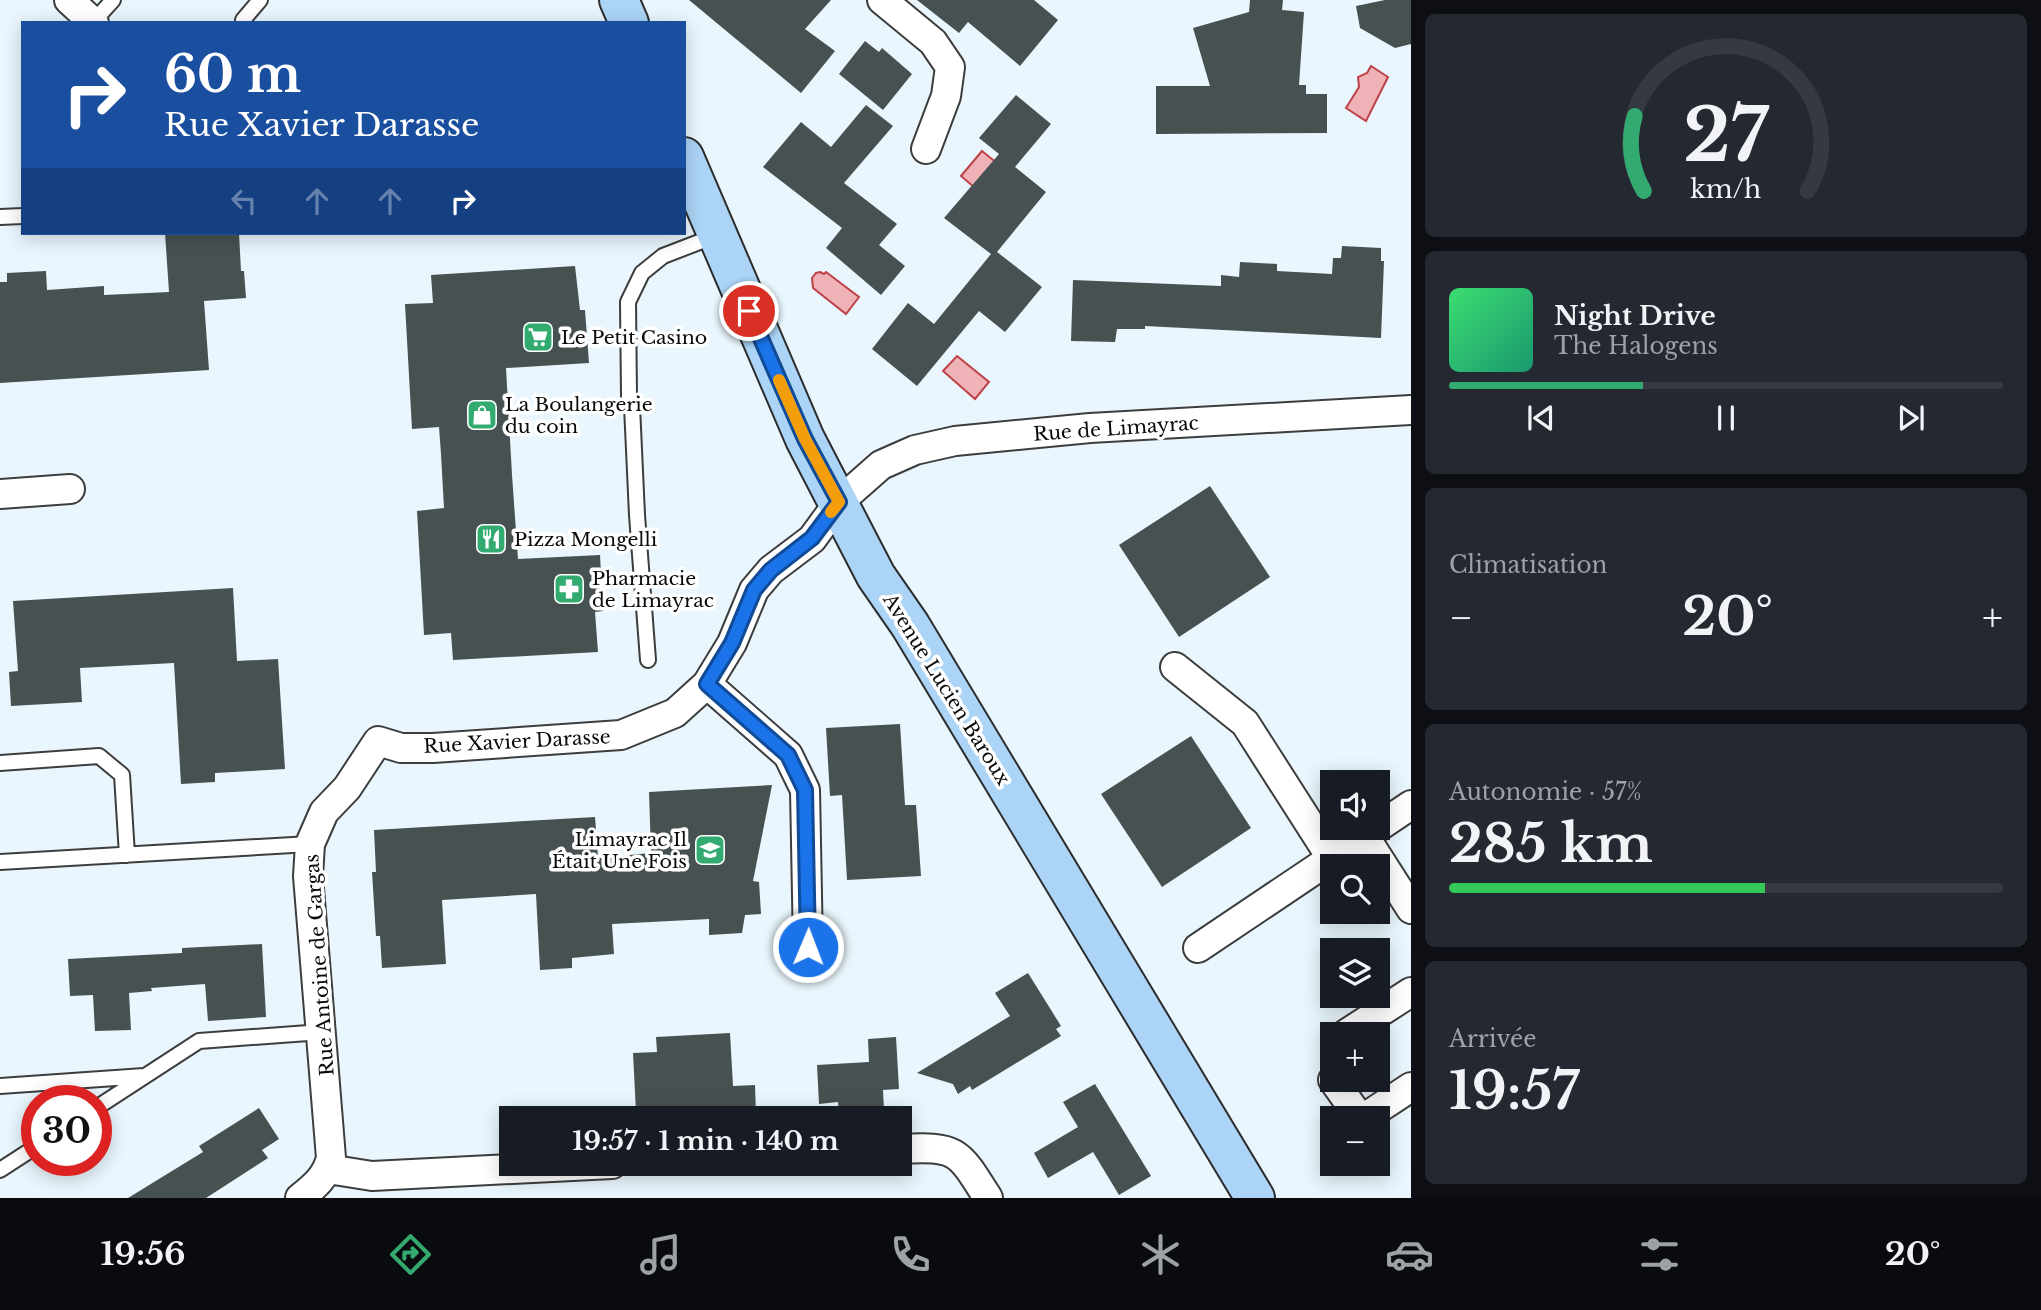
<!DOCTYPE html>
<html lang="fr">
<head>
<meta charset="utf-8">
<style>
	body { margin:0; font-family:"Libre Baskerville",serif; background:#242831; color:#f1f3f6; height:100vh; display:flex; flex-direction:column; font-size:26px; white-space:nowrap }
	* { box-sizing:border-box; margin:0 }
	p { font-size:23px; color:#9ea1a6 }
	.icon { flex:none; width:38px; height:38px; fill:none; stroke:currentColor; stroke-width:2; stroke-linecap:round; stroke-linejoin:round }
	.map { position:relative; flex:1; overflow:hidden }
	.sheet { display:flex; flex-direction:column; gap:14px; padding:14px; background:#0d0f14; width:630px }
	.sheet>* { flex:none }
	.top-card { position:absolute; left:21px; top:21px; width:665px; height:214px; border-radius:0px; box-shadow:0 4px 18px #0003; background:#1a4fa0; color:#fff; overflow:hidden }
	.tools { position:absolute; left:1320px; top:770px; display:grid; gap:14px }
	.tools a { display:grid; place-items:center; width:70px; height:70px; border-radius:0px; background:#171b24; box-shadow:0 4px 18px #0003; font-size:35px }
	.speed { position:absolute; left:21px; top:1085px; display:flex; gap:14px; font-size:35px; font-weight:700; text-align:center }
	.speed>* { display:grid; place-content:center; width:91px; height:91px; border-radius:50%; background:#171b24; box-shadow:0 4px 18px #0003; line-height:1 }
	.speed .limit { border:10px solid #d22; background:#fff; color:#111 }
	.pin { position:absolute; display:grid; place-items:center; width:60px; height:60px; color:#fff; margin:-30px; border:4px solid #fff; border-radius:50%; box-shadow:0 2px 7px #0007 }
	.me { position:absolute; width:77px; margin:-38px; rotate:1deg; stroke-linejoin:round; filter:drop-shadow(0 0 5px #0008) }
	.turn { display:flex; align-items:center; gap:24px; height:147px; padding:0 28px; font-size:32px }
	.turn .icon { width:91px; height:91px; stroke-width:2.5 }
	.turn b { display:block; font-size:49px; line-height:60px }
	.lanes { display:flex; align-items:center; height:66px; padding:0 28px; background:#0003; justify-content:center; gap:35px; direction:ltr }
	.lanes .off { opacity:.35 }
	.big { font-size:52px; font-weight:800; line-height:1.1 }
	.sheet .widget { flex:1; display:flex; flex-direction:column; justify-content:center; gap:10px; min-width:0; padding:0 24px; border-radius:10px; background:#242831 }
	.sheet .dial { align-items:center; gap:0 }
	.dial svg { height:182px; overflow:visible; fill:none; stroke:#363941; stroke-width:7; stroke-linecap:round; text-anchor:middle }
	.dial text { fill:#f1f3f6; stroke:none }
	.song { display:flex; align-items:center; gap:21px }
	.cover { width:84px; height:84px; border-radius:10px; background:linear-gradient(135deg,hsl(140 70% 55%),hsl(160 70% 35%)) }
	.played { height:7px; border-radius:4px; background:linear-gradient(90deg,#32aa70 35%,#363941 35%) }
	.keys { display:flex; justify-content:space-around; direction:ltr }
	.heat { display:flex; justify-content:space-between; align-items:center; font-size:38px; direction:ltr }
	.charge { height:10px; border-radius:5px; background:linear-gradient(90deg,#34c759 57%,#363941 0) }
	.trip { position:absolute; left:499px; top:1106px; width:413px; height:70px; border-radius:0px; background:#171b24; box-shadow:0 4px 18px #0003; font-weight:800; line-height:70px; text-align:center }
	.tabs { display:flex; height:112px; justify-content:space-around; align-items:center; background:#090b0e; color:#9ea1a6 }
	.tabs .icon { width:49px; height:49px }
	.tabs .current { color:#32aa70 }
	.tabs b { font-size:32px; color:#f1f3f6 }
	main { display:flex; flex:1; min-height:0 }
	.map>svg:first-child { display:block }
</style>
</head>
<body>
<main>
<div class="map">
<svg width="1411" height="1198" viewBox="0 0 1411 1198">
	<rect width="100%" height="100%" fill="#e9f6fd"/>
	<!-- water -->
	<path fill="#efb3b7" stroke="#be4247" stroke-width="2" d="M 1371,66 L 1388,77 L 1366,121 L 1346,108 L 1359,87 L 1358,77 L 1367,73 Z
		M 982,151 L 998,164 L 983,195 L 961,176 Z
		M 820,272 L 824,274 L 826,272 L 859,297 L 846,314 L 813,288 L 812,278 L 816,273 Z
		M 957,356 L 989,382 L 975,399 L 943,371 Z"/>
	<!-- building -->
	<path fill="#485151" d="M 689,0 L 831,0 L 805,29 L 835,51 L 801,93 Z
		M 917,0 L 1034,0 L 1058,20 L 1020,66 L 968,22 L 959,33 Z
		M 1250,0 L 1283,0 L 1282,10 L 1304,12 L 1299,85 L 1306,85 L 1306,94 L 1327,94 L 1327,133 L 1156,134 L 1156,86 L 1210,86 L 1193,28 L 1249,12 Z
		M 1385,0 L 1411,0 L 1411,44 L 1395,48 L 1360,28 L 1356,6 Z
		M 865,41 L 879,52 L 882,48 L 912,74 L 883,110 L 839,74 Z
		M 1016,95 L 1051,124 L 1015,167 L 1046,192 L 997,252 L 1042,287 L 1005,332 L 979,311 L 917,386 L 872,349 L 908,303 L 934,324 L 991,254 L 944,218 L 999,154 L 979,138 Z
		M 866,105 L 893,126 L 844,183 L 897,224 L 879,245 L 905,266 L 881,295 L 826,248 L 842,228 L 763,167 L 801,122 L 831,147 Z
		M 165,233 L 239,233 L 241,271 L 244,271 L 246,298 L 204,301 L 209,370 L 0,383 L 0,282 L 7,282 L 7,273 L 46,271 L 47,290 L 104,286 L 104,295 L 169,292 Z
		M 1342,246 L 1381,248 L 1381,261 L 1384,261 L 1381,338 L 1145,326 L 1145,329 L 1117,329 L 1115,342 L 1071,341 L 1073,280 L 1221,286 L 1221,275 L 1239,277 L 1240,262 L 1277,264 L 1277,271 L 1332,274 L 1333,258 L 1341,258 Z
		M 575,266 L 580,310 L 585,310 L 589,363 L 506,368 L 512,475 L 518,559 L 600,555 L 603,611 L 595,612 L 598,652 L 453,660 L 451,633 L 424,635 L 417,511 L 444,508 L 441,454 L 439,427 L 412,429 L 405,304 L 433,303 L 431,275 Z
		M 1210,486 L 1270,577 L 1179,637 L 1119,545 Z
		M 233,588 L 237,661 L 278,659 L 285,769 L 215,773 L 215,782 L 181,784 L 174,663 L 80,668 L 82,702 L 11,706 L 9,672 L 18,671 L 13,601 Z
		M 900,724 L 905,805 L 916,805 L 921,876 L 847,880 L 842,795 L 830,796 L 826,728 Z
		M 1191,736 L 1251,828 L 1162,887 L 1101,794 Z
		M 772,785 L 753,881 L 759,882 L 761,914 L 745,915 L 742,933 L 709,935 L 709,919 L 612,924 L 614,954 L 572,958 L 572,968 L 540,970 L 536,894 L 442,900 L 446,964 L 382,968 L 380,936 L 376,936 L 372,872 L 376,872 L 374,830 L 595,817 L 598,858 L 651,853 L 649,792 Z
		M 262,944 L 266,1017 L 208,1021 L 205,984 L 151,988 L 152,991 L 129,993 L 131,1030 L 95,1031 L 93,995 L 70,996 L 68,959 L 182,953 L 182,948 Z
		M 1028,973 L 1061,1026 L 1056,1029 L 1061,1036 L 972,1090 L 970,1086 L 958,1094 L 953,1084 L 917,1073 L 1010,1016 L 995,993 Z
		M 730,1033 L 733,1086 L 755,1085 L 756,1115 L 693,1118 L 692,1108 L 636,1112 L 633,1053 L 657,1052 L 656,1037 Z
		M 896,1037 L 899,1089 L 883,1090 L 884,1110 L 839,1113 L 838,1102 L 819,1104 L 817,1065 L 869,1062 L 868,1039 Z
		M 1095,1084 L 1151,1176 L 1119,1195 L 1093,1152 L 1048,1178 L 1034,1153 L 1078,1127 L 1063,1102 Z
		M 259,1108 L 279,1139 L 262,1150 L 268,1158 L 206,1198 L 128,1198 L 203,1152 L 199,1146 Z"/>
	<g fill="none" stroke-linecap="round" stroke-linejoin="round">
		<!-- lane casing -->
		<g stroke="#3d3d3d" stroke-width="18">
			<path id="lane" d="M 93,22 L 113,0
				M 243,23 L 243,20 L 260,0
				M 0,217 L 23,216
				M 648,660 L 637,515 L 632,406 L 629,396 L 628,302 L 642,273 L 663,256 L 715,236
				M 0,763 L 99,756 L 122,775 L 127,855
				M 0,862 L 310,844
				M 0,1086 L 144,1076
				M 96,1108 L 199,1041 L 322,1032
				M 0,1170 L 37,1146"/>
		</g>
		<!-- street casing -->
		<g stroke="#3d3d3d" stroke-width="32">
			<path id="street" d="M 69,0 L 94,23
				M 882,0 L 933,42 L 950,67 L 946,96 L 926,149
				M 0,494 L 70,489
				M 1175,667 L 1245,723 L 1332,859
				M 707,684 L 788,755 L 805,790 L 808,947
				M 1365,837 L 1411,909
				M 1198,948 L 1411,805
				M 1346,1034 L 1411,992
				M 1333,1080 L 1360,1118
				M 1364,1118 L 1411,1087
				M 900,1149 C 957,1146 958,1150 988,1198
				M 328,1169 L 372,1176 L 612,1164
				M 300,1198 C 315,1186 326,1177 331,1158 L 308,876 L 310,844 L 324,812 L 347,788 L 378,741 L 401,748 L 433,748 L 621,735 L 675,713 L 707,684 L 732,643 L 754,590 L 771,570 L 812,539 L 839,502 L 881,465 L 915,450 L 955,441 L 1090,428 L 1411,410"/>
		</g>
		<!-- secondary casing -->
		<g stroke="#2c2c2c" stroke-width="42">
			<path id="secondary" d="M 619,0 L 629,23
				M 684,157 L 805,439 L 876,576 L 910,625 L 1255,1198"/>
		</g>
		<!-- lane -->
		<use href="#lane" stroke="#fff" stroke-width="14"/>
		<!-- street -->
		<use href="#street" stroke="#fff" stroke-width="28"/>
		<!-- secondary -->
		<use href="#secondary" stroke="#abd4f6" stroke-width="38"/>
	</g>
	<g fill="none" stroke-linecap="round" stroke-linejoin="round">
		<!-- route casing -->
		<g stroke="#114b97" stroke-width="18">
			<path id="route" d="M 749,311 L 805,439 L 839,502 L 812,538 L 771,570 L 754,590 L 732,643 L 707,684 L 788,755 L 805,790 L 808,947"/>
		</g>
		<!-- route -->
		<use href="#route" stroke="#1a73e8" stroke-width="12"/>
		<!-- slow -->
		<path stroke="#f59e0b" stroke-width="12" d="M 779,380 L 805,439 L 839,502 L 831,512"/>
	</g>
	<!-- icons -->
	<defs>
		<g id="supermarket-square" transform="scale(1.575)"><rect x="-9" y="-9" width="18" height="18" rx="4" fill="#32aa70" stroke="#fff"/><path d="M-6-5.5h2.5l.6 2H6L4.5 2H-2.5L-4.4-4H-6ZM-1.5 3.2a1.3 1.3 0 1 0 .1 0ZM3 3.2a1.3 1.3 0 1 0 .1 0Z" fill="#fff"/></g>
		<g id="shop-square" transform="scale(1.575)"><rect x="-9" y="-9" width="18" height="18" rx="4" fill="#32aa70" stroke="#fff"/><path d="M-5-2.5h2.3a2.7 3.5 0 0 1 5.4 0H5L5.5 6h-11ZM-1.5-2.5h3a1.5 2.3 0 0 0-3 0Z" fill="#fff"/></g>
		<g id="restaurant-square" transform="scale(1.575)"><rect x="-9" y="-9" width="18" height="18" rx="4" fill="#32aa70" stroke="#fff"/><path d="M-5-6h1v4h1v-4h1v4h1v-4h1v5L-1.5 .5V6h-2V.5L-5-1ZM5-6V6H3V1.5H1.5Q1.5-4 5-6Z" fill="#fff"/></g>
		<g id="pharmacy-square" transform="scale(1.575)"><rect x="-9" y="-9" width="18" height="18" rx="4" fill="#32aa70" stroke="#fff"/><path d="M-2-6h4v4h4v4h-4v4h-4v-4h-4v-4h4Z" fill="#fff"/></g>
		<g id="school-square" transform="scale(1.575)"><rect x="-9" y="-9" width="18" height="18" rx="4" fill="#32aa70" stroke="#fff"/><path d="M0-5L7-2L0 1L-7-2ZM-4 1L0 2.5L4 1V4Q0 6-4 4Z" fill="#fff"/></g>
	</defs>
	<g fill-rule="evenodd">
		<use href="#supermarket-square" x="538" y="337"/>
		<use href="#shop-square" x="482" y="415"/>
		<use href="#restaurant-square" x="491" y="539"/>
		<use href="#pharmacy-square" x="569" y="589"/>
		<use href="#school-square" x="710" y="850"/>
	</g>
	<g text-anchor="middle" stroke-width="7" stroke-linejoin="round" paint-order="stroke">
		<!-- poi labels -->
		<g font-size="19" fill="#0a0a0a" stroke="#fff" text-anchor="start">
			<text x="561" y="344">Le Petit Casino</text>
			<text x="505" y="411">La Boulangerie<tspan x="505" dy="22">du coin</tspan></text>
			<text x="514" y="546">Pizza Mongelli</text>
			<text x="592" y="585">Pharmacie<tspan x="592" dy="22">de Limayrac</tspan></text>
			<text x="687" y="846" text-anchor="end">Limayrac Il<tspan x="687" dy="22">Était Une Fois</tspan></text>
		</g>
		<!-- street labels -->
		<g font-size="19" fill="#0a0a0a" stroke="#fff">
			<text transform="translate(1116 428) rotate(-4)" y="7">Rue de Limayrac</text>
			<text transform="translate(947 689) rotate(58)" y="7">Avenue Lucien Baroux</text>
			<text transform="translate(517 741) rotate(-3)" y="7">Rue Xavier Darasse</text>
			<text transform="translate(319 965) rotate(-94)" y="7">Rue Antoine de Gargas</text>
		</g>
	</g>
</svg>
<div class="tools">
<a><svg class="icon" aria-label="sound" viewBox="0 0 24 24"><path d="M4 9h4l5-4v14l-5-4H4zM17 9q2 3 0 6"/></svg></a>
<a><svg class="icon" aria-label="search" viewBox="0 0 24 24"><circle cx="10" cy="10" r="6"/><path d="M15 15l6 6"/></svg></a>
<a><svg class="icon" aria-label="layers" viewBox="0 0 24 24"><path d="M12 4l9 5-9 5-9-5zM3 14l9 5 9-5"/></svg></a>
<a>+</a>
<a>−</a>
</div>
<div class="speed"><div class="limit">30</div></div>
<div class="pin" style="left:749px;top:311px;background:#d93025"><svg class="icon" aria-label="arrive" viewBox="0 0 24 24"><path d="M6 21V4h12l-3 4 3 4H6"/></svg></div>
<svg class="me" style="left:808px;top:947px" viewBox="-20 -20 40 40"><circle r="17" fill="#1a73e8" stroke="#fff" stroke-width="3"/><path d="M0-11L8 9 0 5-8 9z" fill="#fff"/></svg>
<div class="trip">19:57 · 1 min · 140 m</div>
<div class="top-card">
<div class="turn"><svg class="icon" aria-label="right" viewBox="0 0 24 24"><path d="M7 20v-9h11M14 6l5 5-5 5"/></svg><div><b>60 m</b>Rue Xavier Darasse</div></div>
<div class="lanes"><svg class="icon off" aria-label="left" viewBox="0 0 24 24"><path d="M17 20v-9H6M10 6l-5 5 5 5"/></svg><svg class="icon off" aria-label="ahead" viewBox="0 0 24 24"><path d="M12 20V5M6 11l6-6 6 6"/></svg><svg class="icon off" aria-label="ahead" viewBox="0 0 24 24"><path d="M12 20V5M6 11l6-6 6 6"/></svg><svg class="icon" aria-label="right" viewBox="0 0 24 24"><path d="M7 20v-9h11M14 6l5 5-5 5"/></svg></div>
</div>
</div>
<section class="sheet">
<div class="widget dial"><svg viewBox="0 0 100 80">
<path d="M14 69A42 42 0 1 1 86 69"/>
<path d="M14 69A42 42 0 0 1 10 36" stroke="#32aa70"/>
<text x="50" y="56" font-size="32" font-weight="700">27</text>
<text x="50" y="72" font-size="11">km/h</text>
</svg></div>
<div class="widget">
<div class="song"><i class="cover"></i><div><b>Night Drive</b><p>The Halogens</p></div></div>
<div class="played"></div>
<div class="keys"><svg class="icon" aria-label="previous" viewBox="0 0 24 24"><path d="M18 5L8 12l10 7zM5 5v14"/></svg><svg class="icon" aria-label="pause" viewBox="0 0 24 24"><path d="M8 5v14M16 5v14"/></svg><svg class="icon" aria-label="next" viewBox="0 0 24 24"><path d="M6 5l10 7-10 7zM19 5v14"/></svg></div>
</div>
<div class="widget"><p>Climatisation</p>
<div class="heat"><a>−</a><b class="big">20°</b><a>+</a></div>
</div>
<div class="widget"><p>Autonomie · 57%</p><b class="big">285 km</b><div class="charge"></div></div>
<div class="widget"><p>Arrivée</p><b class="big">19:57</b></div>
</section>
</main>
<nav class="tabs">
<b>19:56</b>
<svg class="icon current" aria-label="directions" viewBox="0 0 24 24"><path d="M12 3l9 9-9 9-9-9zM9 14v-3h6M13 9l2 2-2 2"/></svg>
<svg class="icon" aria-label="music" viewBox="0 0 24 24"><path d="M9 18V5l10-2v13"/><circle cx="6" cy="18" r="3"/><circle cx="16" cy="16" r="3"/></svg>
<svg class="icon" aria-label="phone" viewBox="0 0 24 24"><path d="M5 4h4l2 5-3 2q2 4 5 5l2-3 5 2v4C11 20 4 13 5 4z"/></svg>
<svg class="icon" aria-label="climate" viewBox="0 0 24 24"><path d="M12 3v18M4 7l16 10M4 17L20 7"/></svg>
<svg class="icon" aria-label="car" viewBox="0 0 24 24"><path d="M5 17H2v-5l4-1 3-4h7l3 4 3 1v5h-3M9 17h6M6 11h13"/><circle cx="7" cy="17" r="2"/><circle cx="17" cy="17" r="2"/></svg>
<svg class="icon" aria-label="filters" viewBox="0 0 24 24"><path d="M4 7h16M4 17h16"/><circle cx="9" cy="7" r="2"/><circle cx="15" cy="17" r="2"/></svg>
<b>20°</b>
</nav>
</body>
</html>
